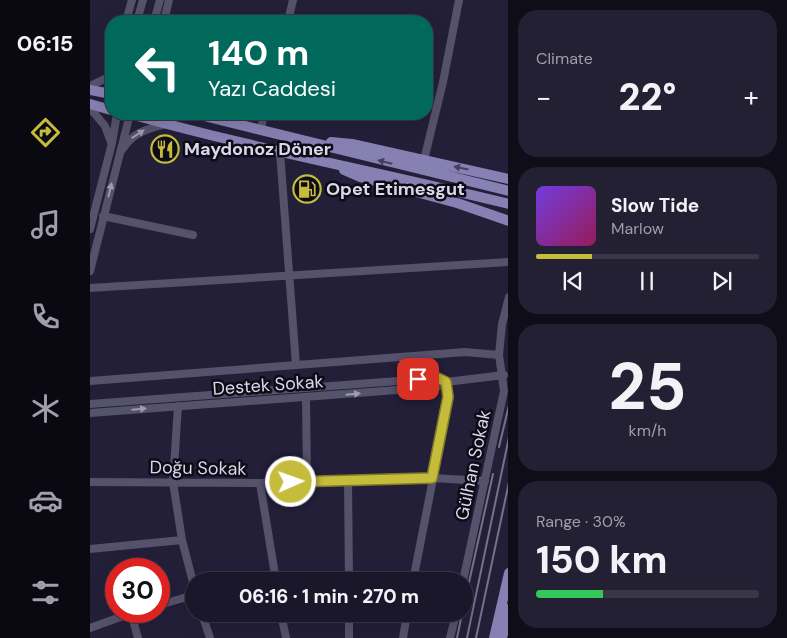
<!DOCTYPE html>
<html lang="en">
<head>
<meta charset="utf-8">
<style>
	body { margin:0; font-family:"DM Sans",sans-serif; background:#232033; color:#f1f3f6; height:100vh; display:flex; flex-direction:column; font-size:19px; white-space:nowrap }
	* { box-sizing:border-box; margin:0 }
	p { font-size:16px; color:#9f9fa9 }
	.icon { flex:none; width:28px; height:28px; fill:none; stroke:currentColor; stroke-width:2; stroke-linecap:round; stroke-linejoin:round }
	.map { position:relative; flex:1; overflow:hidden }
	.side { display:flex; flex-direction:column; gap:10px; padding:10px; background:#0e0d18; width:279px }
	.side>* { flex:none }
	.hud { position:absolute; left:15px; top:15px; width:328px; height:105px; border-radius:20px; box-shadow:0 5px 20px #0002,0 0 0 1px #383647; background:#00695c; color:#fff; overflow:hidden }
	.speed { position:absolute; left:15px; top:558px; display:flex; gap:10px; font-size:25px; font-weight:700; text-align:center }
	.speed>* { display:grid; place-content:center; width:65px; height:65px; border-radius:50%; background:#1a172b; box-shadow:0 5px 20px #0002,0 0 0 1px #383647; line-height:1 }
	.speed .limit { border:8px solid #d22; background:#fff; color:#111 }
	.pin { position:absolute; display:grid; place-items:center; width:42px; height:42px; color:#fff; margin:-21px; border-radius:10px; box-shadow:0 2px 8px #0006 }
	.me { position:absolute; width:55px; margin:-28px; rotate:88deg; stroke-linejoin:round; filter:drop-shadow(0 0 4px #0008) }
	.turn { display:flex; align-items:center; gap:18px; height:105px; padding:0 20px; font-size:22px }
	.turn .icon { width:65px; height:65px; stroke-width:2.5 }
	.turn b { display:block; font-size:35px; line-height:42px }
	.big { font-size:38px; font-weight:800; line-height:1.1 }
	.side .tile { flex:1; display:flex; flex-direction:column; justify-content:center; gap:8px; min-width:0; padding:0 18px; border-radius:20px; background:#232033 }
	.side .dial { align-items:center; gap:0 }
	.dial b { font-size:65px; line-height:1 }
	.song { display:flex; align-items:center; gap:15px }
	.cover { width:60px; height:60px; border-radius:8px; background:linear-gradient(135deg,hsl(260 70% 55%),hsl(330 70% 35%)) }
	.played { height:5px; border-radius:2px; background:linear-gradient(90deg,#c6bc3c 25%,#383647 25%) }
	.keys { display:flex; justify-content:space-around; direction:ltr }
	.heat { display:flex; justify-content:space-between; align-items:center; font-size:28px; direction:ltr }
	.charge { height:8px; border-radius:4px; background:linear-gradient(90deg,#34c759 30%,#383647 0) }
	.trip { position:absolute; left:95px; top:572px; width:288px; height:50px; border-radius:25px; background:#1a172b; box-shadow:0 5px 20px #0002,0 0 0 1px #383647; font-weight:800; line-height:50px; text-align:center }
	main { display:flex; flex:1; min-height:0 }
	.tabs { display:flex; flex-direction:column; width:90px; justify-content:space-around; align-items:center; background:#0a0911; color:#9f9fa9 }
	.tabs .icon { width:35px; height:35px }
	.tabs .current { color:#c6bc3c }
	.tabs b { font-size:22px; color:#f1f3f6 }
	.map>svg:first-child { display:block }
</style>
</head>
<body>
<main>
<nav class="tabs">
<b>06:15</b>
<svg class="icon current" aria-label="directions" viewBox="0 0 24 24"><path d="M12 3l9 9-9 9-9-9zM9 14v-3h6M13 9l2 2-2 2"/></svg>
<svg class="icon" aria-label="music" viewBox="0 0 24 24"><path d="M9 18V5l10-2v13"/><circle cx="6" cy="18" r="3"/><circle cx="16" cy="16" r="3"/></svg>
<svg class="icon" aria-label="phone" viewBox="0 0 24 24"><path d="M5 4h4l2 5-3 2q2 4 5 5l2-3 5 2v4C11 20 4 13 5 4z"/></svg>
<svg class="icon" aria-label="climate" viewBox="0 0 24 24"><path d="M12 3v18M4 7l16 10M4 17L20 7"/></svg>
<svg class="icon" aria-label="car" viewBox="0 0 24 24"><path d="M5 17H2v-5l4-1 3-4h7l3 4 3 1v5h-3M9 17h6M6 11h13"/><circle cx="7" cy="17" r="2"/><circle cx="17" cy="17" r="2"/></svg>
<svg class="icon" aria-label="filters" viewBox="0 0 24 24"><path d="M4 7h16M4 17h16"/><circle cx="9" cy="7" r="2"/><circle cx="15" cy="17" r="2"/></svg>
</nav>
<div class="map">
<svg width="419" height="638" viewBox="0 0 419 638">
	<rect width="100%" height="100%" fill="#231f39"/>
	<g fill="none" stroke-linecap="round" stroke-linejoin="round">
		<!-- minor -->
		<path stroke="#55526b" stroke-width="8" d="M 36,21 L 42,0
			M 47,21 L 53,0
			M 64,21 L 70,0
			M 74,21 L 79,0
			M 198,21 L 203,0
			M 0,86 L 21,76
			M 0,108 L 15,126 L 21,142
			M 171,129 L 174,114
			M 32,150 C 43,132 57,129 76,124
			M 190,152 L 206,365
			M 334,160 L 353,82 L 369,0
			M 13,216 L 103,235
			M 0,229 L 22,143 L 27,114
			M 0,271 L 40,114
			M 0,288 L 419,262
			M 0,381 L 375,352 L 409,355
			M 216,398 L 217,481
			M 0,404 L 348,378 L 356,382
			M 88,406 L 83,482 L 92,540 L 104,586
			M 0,413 L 347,387 L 356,382 L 414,375
			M 258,480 L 259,581
			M 0,482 L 170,483 L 342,478 L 395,481
			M 170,483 L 186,581
			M 0,549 L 92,540
			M 323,581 L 359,397 L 356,382
			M 373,581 L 414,391 L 409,355 L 412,324 L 419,297
			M 69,605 L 104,595
			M 41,613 L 48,638
			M 112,614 L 120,638
			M 191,614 L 196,638
			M 259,614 L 259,638
			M 0,628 L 47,611
			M 313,638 L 317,614
			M 360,638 L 366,614"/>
		<!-- major -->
		<path stroke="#8780b3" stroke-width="10" d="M 0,90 L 21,94
			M 0,104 L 21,110
			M 40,114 C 165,149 293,173 419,204
			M 106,114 L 419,191
			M 241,142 L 262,144 L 419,179
			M 254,170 L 270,177 L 367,203 L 419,221
			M 404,638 L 419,573
			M 412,638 L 419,609"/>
		<!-- rail -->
		<path stroke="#767389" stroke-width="2" d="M 409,447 L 419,405
			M 374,605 L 403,474
			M 367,638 L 372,614
			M 377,638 L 419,437
			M 386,638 L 419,482"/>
	</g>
	<!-- one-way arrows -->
	<defs><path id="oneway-solid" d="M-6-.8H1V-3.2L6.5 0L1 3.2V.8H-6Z" transform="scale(1.25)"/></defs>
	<g fill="#9e9cb0">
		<use href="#oneway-solid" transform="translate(48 134) rotate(-33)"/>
		<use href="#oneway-solid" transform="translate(20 190) rotate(-76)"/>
		<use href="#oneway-solid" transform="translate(263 394) rotate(-5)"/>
		<use href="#oneway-solid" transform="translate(49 409) rotate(-5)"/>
	</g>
	<g fill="#44405d">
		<use href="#oneway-solid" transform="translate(295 162) rotate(-166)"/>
		<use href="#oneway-solid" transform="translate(371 168) rotate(-168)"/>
	</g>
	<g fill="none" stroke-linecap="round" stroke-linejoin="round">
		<!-- route casing -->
		<g stroke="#817a27" stroke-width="12">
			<path id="route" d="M 201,482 L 342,478 L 358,397 L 356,382 L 348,378 L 328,379"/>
		</g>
		<!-- route -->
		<use href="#route" stroke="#c6bc3c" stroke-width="9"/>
	</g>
	<!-- icons -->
	<defs>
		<g id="restaurant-ring" transform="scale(1.4375)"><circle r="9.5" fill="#0d0b16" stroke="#c6bc3c" stroke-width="1.5"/><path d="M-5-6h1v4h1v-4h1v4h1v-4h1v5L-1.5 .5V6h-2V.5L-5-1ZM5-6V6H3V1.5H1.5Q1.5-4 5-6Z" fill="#c6bc3c"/></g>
		<g id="fuel-ring" transform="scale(1.4375)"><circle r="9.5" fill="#0d0b16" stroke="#c6bc3c" stroke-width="1.5"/><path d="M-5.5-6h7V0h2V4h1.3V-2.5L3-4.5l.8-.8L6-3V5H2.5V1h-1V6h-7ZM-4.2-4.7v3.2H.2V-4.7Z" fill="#c6bc3c"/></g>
	</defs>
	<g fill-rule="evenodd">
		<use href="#restaurant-ring" x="75" y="149"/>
		<use href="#fuel-ring" x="217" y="189"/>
	</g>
	<g text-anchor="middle" stroke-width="5" stroke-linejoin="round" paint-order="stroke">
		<!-- poi labels -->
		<g font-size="18" font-weight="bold" fill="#d9d8e9" stroke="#0d0b16" text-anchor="start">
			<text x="94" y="155">Maydonoz Döner</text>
			<text x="236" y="195">Opet Etimesgut</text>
		</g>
		<!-- street labels -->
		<g font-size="18" fill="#d9d8e9" stroke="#0d0b16">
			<text transform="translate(178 385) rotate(-4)" y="6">Destek Sokak</text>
			<text transform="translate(383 465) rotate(-78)" y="6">Gülhan Sokak</text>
			<text transform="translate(108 468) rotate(1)" y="6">Doğu Sokak</text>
		</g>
	</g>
</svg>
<div class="speed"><div class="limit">30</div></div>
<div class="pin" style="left:328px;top:379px;background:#d93025"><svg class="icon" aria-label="arrive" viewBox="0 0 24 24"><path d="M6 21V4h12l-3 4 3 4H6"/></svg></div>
<svg class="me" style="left:201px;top:482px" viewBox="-20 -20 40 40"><circle r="17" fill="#c6bc3c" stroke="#fff" stroke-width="3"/><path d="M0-11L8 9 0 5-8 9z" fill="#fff"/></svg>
<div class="trip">06:16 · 1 min · 270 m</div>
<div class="hud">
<div class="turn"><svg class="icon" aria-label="left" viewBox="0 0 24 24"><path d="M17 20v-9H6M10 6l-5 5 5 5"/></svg><div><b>140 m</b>Yazı Caddesi</div></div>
</div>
</div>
<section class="side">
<div class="tile"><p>Climate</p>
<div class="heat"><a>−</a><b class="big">22°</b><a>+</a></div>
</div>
<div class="tile">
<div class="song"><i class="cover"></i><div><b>Slow Tide</b><p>Marlow</p></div></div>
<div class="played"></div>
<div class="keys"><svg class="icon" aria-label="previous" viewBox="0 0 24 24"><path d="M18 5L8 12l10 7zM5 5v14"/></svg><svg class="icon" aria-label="pause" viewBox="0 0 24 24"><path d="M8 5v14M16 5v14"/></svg><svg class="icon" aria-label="next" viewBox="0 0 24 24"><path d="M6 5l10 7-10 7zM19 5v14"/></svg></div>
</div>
<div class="tile dial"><b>25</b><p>km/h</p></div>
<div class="tile"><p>Range · 30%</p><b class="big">150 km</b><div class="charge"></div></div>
</section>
</main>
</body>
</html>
